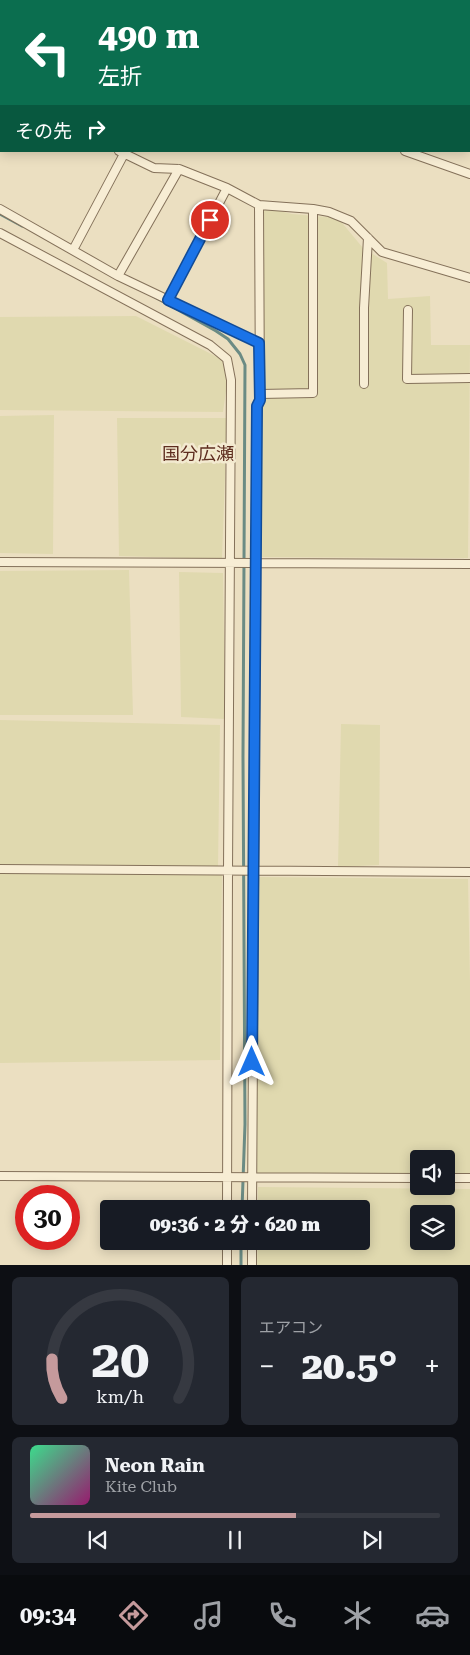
<!DOCTYPE html>
<html lang="ja">
<head>
<meta charset="utf-8">
<style>
	body { margin:0; font-family:"Roboto Serif","Noto Sans JP",serif; background:#242831; color:#f1f3f6; height:100vh; display:flex; flex-direction:column; font-size:19px; white-space:nowrap }
	* { box-sizing:border-box; margin:0 }
	p { font-size:16px; color:#9ea1a6 }
	.icon { flex:none; width:28px; height:28px; fill:none; stroke:currentColor; stroke-width:2; stroke-linecap:round; stroke-linejoin:round }
	.map { position:relative; height:1265px; overflow:hidden }
	.side { display:flex; flex-direction:column; gap:12px; padding:12px; background:#0d0f14; flex:1 }
	.side>* { flex:none }
	.top-card { position:absolute; left:0px; top:0px; width:470px; height:152px; box-shadow:0 2px 12px #0003; background:#0b6e4f; color:#fff; overflow:hidden }
	.buttons { position:absolute; left:410px; top:1150px; display:grid; gap:10px }
	.buttons a { display:grid; place-items:center; width:45px; height:45px; border-radius:5px; background:#171b24; box-shadow:0 2px 12px #0003; font-size:25px }
	.speed { position:absolute; left:15px; top:1185px; display:flex; gap:10px; font-size:25px; font-weight:700; text-align:center }
	.speed>* { display:grid; place-content:center; width:65px; height:65px; border-radius:50%; background:#171b24; box-shadow:0 2px 12px #0003; line-height:1 }
	.speed .limit { border:8px solid #d22; background:#fff; color:#111 }
	.pin { position:absolute; display:grid; place-items:center; width:42px; height:42px; color:#fff; margin:-21px; border:2px solid #fff; border-radius:50%; box-shadow:0 1px 5px #0007 }
	.me { position:absolute; width:55px; margin:-28px; rotate:0deg; stroke-linejoin:round; filter:drop-shadow(0 0 4px #0008) }
	.turn { display:flex; align-items:center; gap:18px; height:105px; padding:0 15px; font-size:22px }
	.turn .icon { width:65px; height:65px; stroke-width:2.5 }
	.turn b { display:block; font-size:35px; line-height:42px }
	.then { display:flex; align-items:center; height:48px; padding:0 15px; background:#0003; gap:10px; font-size:19px }
	.big { font-size:38px; font-weight:800; line-height:1.1 }
	.side .widget { flex:1; display:flex; flex-direction:column; justify-content:center; gap:8px; min-width:0; padding:0 18px; border-radius:8px; background:#242831 }
	.side .dial { align-items:center; gap:0 }
	.dial svg { height:130px; overflow:visible; fill:none; stroke:#363941; stroke-width:7; stroke-linecap:round; text-anchor:middle }
	.dial text { fill:#f1f3f6; stroke:none }
	.song { display:flex; align-items:center; gap:15px }
	.cover { width:60px; height:60px; border-radius:8px; background:linear-gradient(135deg,hsl(150 70% 55%),hsl(320 70% 35%)) }
	.played { height:5px; border-radius:2px; background:linear-gradient(90deg,#c59a9c 65%,#363941 65%) }
	.keys { display:flex; justify-content:space-around; direction:ltr }
	.heat { display:flex; justify-content:space-between; align-items:center; font-size:28px; direction:ltr }
	.side .tiles { flex:1; display:grid; gap:12px; grid-template-columns:1fr 1fr }
	.widget:last-child { grid-column:span 2 }
	.trip { position:absolute; left:100px; top:1200px; width:270px; height:50px; border-radius:5px; background:#171b24; box-shadow:0 2px 12px #0003; font-weight:800; line-height:50px; text-align:center }
	.tabs { display:flex; height:80px; justify-content:space-around; align-items:center; background:#090b0e; color:#9ea1a6 }
	.tabs .icon { width:35px; height:35px }
	.tabs .current { color:#c59a9c }
	.tabs b { font-size:22px; color:#f1f3f6 }
	.map>svg:first-child { display:block }
</style>
</head>
<body>
<div class="map">
<svg width="470" height="1265" viewBox="0 0 470 1265">
	<rect width="100%" height="100%" fill="#ebdfc1"/>
	<!-- farmland -->
	<path fill="#e0d9af" fill-rule="evenodd" d="M 263,207 L 292,214 L 338,218 L 363,248 L 387,263 L 388,299 L 430,296 L 431,345 L 470,345 L 468,558 L 260,557 Z
		M 136,316 L 223,360 L 227,384 L 223,412 L 0,410 L 0,317 Z
		M 54,415 L 53,554 L 0,553 L 0,416 Z
		M 117,418 L 227,418 L 222,559 L 119,556 Z
		M 129,570 L 133,715 L 0,715 L 0,571 Z
		M 179,572 L 223,573 L 225,719 L 181,717 Z
		M 0,720 L 220,725 L 218,867 L 0,864 Z
		M 341,724 L 380,725 L 379,865 L 338,867 Z
		M 222,871 L 220,1060 L 0,1063 L 0,873 Z
		M 257,877 L 468,879 L 470,983 L 470,1175 L 446,1175 L 446,1159 L 419,1159 L 419,1175 L 256,1176 Z
		M 258,1187 L 470,1189 L 470,1265 L 257,1265 L 258,1241 L 361,1241 L 361,1209 L 258,1209 ZM 419,1214 L 446,1214 L 446,1241 L 419,1241 Z"/>
	<g fill="none" stroke-linecap="round" stroke-linejoin="round">
		<!-- stream -->
		<path stroke="#6b8b84" stroke-width="3" d="M 0,214 L 22,226
			M 153,296 L 216,331 L 228,339 L 240,354 L 245,365 L 243,757 L 245,1124 L 242,1209
			M 241,1265 L 241,1241"/>
		<!-- street casing -->
		<g stroke="#84715a" stroke-width="10">
			<path id="street" d="M 295,0 L 299,1
				M 0,10 L 1,11
				M 0,56 L 1,58
				M 469,88 L 470,88
				M 119,151 L 154,168 L 179,169 L 227,188 L 259,205 L 313,209 L 329,212 L 351,221 L 382,252 L 470,278
				M 405,151 L 470,174
				M 0,209 L 118,276 L 259,343
				M 0,233 L 210,345 L 227,359 L 231,380 L 228,871 L 227,1209
				M 73,250 L 124,154
				M 118,276 L 179,169
				M 168,300 L 227,188
				M 408,310 L 407,379 L 470,378
				M 364,384 L 364,308 L 368,238
				M 260,394 L 313,393 L 313,209
				M 0,562 L 470,564
				M 0,869 L 470,872
				M 0,1176 L 419,1178
				M 446,1178 L 470,1178
				M 252,1209 L 257,406 L 260,400 L 259,205
				M 252,1241 L 252,1265
				M 227,1265 L 227,1241"/>
		</g>
		<!-- street -->
		<use href="#street" stroke="#f7edd4" stroke-width="8"/>
	</g>
	<g fill="none" stroke-linecap="round" stroke-linejoin="round">
		<!-- route casing -->
		<g stroke="#114b97" stroke-width="12">
			<path id="route" d="M 210,220 L 168,300 L 259,343 L 260,400 L 257,406 L 252,1062"/>
		</g>
		<!-- route -->
		<use href="#route" stroke="#1a73e8" stroke-width="9"/>
	</g>
	<g text-anchor="middle" stroke-width="5" stroke-linejoin="round" paint-order="stroke">
		<!-- quarter labels -->
		<g font-size="18" fill="#5e2d1f" stroke="#f3ead0">
			<text x="198" y="460">国分広瀬</text>
		</g>
	</g>
</svg>
<div class="buttons">
<a><svg class="icon" aria-label="sound" viewBox="0 0 24 24"><path d="M4 9h4l5-4v14l-5-4H4zM17 9q2 3 0 6"/></svg></a>
<a><svg class="icon" aria-label="layers" viewBox="0 0 24 24"><path d="M12 4l9 5-9 5-9-5zM3 14l9 5 9-5"/></svg></a>
</div>
<div class="speed"><div class="limit">30</div></div>
<div class="pin" style="left:210px;top:220px;background:#d93025"><svg class="icon" aria-label="arrive" viewBox="0 0 24 24"><path d="M6 21V4h12l-3 4 3 4H6"/></svg></div>
<svg class="me" style="left:252px;top:1062px" viewBox="-20 -20 40 40"><path d="M0-17L14 15 0 8-14 15z" fill="#1a73e8" stroke="#fff" stroke-width="4"/></svg>
<div class="trip">09:36 · 2 分 · 620 m</div>
<div class="top-card">
<div class="turn"><svg class="icon" aria-label="left" viewBox="0 0 24 24"><path d="M17 20v-9H6M10 6l-5 5 5 5"/></svg><div><b>490 m</b>左折</div></div>
<div class="then">その先<svg class="icon" aria-label="right" viewBox="0 0 24 24"><path d="M7 20v-9h11M14 6l5 5-5 5"/></svg></div>
</div>
</div>
<section class="side">
<div class="tiles">
<div class="widget dial"><svg viewBox="0 0 100 80">
<path d="M14 69A42 42 0 1 1 86 69"/>
<path d="M14 69A42 42 0 0 1 8 45" stroke="#c59a9c"/>
<text x="50" y="56" font-size="32" font-weight="700">20</text>
<text x="50" y="72" font-size="11">km/h</text>
</svg></div>
<div class="widget"><p>エアコン</p>
<div class="heat"><a>−</a><b class="big">20.5°</b><a>+</a></div>
</div>
<div class="widget">
<div class="song"><i class="cover"></i><div><b>Neon Rain</b><p>Kite Club</p></div></div>
<div class="played"></div>
<div class="keys"><svg class="icon" aria-label="previous" viewBox="0 0 24 24"><path d="M18 5L8 12l10 7zM5 5v14"/></svg><svg class="icon" aria-label="pause" viewBox="0 0 24 24"><path d="M8 5v14M16 5v14"/></svg><svg class="icon" aria-label="next" viewBox="0 0 24 24"><path d="M6 5l10 7-10 7zM19 5v14"/></svg></div>
</div>
</div>
</section>
<nav class="tabs">
<b>09:34</b>
<svg class="icon current" aria-label="directions" viewBox="0 0 24 24"><path d="M12 3l9 9-9 9-9-9zM9 14v-3h6M13 9l2 2-2 2"/></svg>
<svg class="icon" aria-label="music" viewBox="0 0 24 24"><path d="M9 18V5l10-2v13"/><circle cx="6" cy="18" r="3"/><circle cx="16" cy="16" r="3"/></svg>
<svg class="icon" aria-label="phone" viewBox="0 0 24 24"><path d="M5 4h4l2 5-3 2q2 4 5 5l2-3 5 2v4C11 20 4 13 5 4z"/></svg>
<svg class="icon" aria-label="climate" viewBox="0 0 24 24"><path d="M12 3v18M4 7l16 10M4 17L20 7"/></svg>
<svg class="icon" aria-label="car" viewBox="0 0 24 24"><path d="M5 17H2v-5l4-1 3-4h7l3 4 3 1v5h-3M9 17h6M6 11h13"/><circle cx="7" cy="17" r="2"/><circle cx="17" cy="17" r="2"/></svg>
</nav>
</body>
</html>
